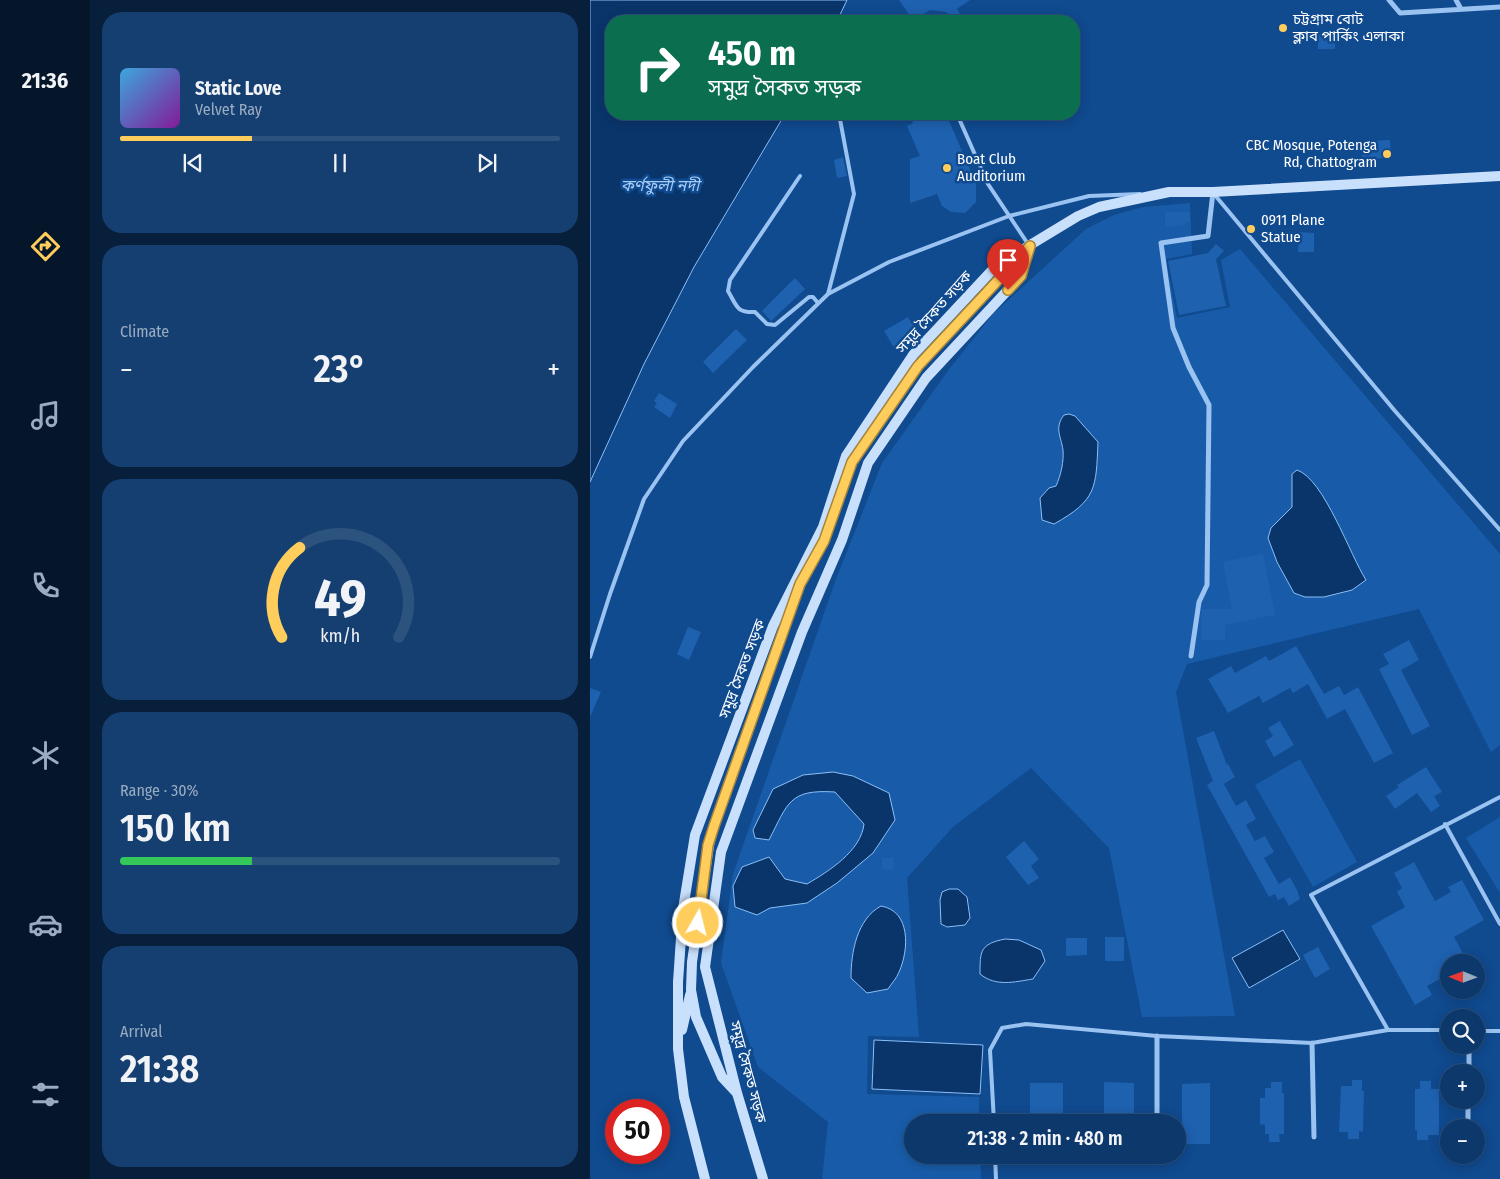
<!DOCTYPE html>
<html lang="en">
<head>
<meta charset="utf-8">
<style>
	body { margin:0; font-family:"Fira Sans Condensed","Noto Sans Bengali",sans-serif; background:#153f71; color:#f1f3f6; height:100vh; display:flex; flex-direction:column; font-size:19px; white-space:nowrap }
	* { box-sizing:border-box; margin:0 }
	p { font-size:16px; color:#9aacc1 }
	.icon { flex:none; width:28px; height:28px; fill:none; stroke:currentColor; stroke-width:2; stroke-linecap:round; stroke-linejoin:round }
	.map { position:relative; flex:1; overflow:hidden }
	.details { display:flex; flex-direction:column; gap:12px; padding:12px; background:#071f3b; width:500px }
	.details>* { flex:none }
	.top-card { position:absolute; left:15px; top:15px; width:475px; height:105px; border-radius:20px; box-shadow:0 2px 12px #0003,0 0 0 1px #2c527e; background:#0b6e4f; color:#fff; overflow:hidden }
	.needle { width:32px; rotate:271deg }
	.tools { position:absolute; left:850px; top:954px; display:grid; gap:10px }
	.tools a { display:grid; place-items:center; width:45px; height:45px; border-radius:50%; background:#0c386b; box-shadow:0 2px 12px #0003,0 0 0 1px #2c527e; font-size:25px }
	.speed { position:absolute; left:15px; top:1099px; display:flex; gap:10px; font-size:25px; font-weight:700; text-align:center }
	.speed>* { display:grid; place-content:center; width:65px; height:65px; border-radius:50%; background:#0c386b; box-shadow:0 2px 12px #0003,0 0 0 1px #2c527e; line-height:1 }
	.speed .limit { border:8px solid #d22; background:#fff; color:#111 }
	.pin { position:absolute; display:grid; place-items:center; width:42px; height:42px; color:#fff; margin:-51px -21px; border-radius:50% 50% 50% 0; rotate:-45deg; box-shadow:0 0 5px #0007 }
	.pin .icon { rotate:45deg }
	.me { position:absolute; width:55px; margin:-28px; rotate:8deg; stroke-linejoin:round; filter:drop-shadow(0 0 4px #0008) }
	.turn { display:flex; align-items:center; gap:18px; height:105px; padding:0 20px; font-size:22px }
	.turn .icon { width:65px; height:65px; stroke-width:2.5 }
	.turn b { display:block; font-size:35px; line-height:42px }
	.big { font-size:38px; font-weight:600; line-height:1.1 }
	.details .card { flex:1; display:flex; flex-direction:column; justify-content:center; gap:8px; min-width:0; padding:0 18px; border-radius:20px; background:#153f71 }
	.details .dial { align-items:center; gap:0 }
	.dial svg { height:130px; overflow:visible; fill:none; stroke:#2c527e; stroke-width:7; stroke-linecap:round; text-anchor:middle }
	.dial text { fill:#f1f3f6; stroke:none }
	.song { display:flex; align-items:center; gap:15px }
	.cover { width:60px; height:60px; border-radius:8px; background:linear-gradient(135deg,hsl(200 70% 55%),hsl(290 70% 35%)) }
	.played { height:5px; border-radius:2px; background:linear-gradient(90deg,#ffcd5b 30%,#2c527e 30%) }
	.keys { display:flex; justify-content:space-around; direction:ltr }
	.heat { display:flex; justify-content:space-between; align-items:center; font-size:28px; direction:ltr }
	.charge { height:8px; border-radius:4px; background:linear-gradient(90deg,#34c759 30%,#2c527e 0) }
	.trip { position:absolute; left:314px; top:1114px; width:282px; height:50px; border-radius:25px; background:#0c386b; box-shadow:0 2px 12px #0003,0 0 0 1px #2c527e; font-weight:600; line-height:50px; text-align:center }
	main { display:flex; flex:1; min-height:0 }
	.tabs { display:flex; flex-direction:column; width:90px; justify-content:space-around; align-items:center; background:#05162b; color:#9aacc1 }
	.tabs .icon { width:35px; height:35px }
	.tabs .on { color:#ffcd5b }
	.tabs b { font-size:22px; color:#f1f3f6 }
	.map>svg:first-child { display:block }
</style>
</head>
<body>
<main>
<nav class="tabs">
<b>21:36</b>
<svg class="icon on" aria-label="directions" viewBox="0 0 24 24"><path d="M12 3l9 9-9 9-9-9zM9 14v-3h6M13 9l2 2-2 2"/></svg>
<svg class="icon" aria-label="music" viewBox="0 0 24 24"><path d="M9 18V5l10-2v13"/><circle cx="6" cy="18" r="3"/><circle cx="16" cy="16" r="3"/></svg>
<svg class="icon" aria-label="phone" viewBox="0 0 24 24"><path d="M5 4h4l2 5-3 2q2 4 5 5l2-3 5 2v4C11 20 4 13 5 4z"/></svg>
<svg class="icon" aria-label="climate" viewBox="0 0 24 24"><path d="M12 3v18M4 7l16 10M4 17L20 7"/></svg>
<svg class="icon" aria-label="car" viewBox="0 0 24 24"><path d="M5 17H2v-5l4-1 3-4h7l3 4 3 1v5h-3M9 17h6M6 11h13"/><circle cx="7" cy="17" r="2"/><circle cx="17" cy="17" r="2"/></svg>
<svg class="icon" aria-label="filters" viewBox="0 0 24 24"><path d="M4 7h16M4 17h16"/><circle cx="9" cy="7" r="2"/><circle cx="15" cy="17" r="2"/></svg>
</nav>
<section class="details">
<div class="card">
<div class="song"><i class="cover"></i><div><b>Static Love</b><p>Velvet Ray</p></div></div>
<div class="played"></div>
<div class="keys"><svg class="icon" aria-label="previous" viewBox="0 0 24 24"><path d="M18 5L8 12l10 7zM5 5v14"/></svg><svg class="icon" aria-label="pause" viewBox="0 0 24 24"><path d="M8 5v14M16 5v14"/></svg><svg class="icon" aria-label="next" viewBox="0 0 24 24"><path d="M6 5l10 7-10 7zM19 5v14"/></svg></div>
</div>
<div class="card"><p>Climate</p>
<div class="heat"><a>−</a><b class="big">23°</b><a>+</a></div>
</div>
<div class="card dial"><svg viewBox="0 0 100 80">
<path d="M14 69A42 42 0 1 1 86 69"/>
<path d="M14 69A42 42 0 0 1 25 14" stroke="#ffcd5b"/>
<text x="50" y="56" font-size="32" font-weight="700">49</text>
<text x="50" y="72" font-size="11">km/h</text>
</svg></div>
<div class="card"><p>Range · 30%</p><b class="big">150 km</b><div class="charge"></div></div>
<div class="card"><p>Arrival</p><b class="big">21:38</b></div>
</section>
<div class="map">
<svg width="910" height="1179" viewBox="0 0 910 1179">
	<rect width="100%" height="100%" fill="#104a8f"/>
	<!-- green -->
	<path fill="#185ca9" d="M 600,203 L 602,254 L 576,259 L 587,318 L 640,307 L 631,260 L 650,249 L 910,554 L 910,745 L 901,752 L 829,609 L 597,664 L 586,692 L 645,1016 L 552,1017 L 519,848 L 441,768 L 363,827 L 317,878 L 329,1037 L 278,1036 L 277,1094 L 389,1097 L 389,1122 L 322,1122 L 322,1155 L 390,1155 L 391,1179 L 232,1179 L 238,1122 L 168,1067 L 131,963 L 143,874 L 246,579 L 292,463 L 357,372 L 403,314 L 496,229 L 524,215 L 553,207 Z
		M 710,759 L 767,862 L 723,887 L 665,785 Z
		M 910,817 L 910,893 L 876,838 Z"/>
	<!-- water -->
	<path fill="#0a356b" stroke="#8bbff6" d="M 0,0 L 257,0 L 247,21 L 21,21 L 21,114 L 195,114 L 104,267 L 54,364 L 0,482 Z
		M 479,414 L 485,416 L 508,442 C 506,488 507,500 464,524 L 452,520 L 450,498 L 459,488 L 466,486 C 471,475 474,461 473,450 C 471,436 464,428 474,415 Z
		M 707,470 C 734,479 760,555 776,580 L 762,590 L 734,597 L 715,597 L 704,593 L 687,562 L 678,538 L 681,528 L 702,507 L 702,474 Z
		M 243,772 L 263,776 L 299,793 L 305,820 L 283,853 L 247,883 L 217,903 L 180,908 L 167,915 L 145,907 L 143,886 L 152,867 L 179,857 L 195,879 L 217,884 C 239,871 271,851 274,824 L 245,792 C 199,789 198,803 179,840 L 165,838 L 163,830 L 183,789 L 213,775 Z
		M 359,889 L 368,889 L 377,897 L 380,918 L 375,925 L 357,927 L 351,924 L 350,900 L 352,892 Z
		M 291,906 C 321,911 319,950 309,972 C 307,978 301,984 298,989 L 277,993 L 261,978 C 261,952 267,919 291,906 Z
		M 693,930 L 710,959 L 659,988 L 642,958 Z
		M 415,939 L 429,940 L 451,950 L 455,961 L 443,979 C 424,982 406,987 390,974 C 390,951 390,944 415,939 Z
		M 284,1040 L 393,1045 L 390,1094 L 282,1089 Z"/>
	<!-- building -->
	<path fill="#1e61af" d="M 309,0 L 380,0 L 367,9 L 370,14 L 364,18 L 356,12 L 340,10 L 323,20 Z
		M 728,31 L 745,31 L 745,49 L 728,49 Z
		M 319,114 L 356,114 L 386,183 L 386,202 L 375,213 L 361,212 L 352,206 L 347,194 L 320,203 L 320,159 L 330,156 L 317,126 L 323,123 Z
		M 800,140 L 801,158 L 772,159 L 772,141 Z
		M 253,157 L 257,176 L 247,178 L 244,160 Z
		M 575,212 L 600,212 L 600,222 L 595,222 L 595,225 L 575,227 Z
		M 709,232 L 724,233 L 724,252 L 708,252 Z
		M 626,244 L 634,251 L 626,259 L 636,306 L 589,315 L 578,261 L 618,253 Z
		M 205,278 L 215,289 L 181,321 L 172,311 Z
		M 318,317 L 330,336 L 306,351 L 294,331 Z
		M 146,329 L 157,340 L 123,373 L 113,362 Z
		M 69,393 L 87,404 L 80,418 L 64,407 L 67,403 L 64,401 Z
		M 673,554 L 685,615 L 635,625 L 635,640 L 611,640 L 612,609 L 642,609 L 633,562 Z
		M 98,627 L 111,632 L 99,660 L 87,654 Z
		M 819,640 L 829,660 L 811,670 L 840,726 L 822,735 L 789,669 L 799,664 L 793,654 Z
		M 706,646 L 734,694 L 749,686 L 754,695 L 768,687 L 803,753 L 784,763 L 755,709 L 737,719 L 718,684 L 703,693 L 700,688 L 673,703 L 669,696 L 638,713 L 618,679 L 641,666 L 645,673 L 676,656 L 679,661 Z
		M 0,688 L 11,692 L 0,717 Z
		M 690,721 L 704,745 L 684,757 L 675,741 L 683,736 L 678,728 Z
		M 624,731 L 637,765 L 638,764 L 645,777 L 634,784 L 646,806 L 656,800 L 666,819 L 656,825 L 665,841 L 675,836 L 684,852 L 674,858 L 689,884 L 700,877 L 707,890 L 710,899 L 699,906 L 694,897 L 688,900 L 685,894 L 679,897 L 617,785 L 623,781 L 606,738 Z
		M 836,767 L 852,792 L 844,796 L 850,806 L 841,812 L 827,793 L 805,809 L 796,796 L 809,787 L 807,785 Z
		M 434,841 L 449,859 L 441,866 L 449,878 L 438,885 L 416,857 Z
		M 292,858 L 304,858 L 303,870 L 292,869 Z
		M 824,862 L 845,901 L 861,892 L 858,887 L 872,880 L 894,920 L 864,937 L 878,962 L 859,962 L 859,974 L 837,986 L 842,995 L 825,1005 L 781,926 L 815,907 L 807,892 L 812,888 L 804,873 Z
		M 515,937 L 534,937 L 534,961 L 515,961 Z
		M 476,938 L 497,938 L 497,955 L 476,956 Z
		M 728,947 L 740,969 L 725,978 L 713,955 Z
		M 762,1080 L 772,1080 L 772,1091 L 774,1091 L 773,1132 L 769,1131 L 769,1139 L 758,1139 L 758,1132 L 749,1132 L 751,1086 L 762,1086 Z
		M 830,1081 L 841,1081 L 841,1089 L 849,1089 L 849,1135 L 838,1135 L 838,1140 L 827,1140 L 827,1130 L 825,1130 L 825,1089 L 830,1089 Z
		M 514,1082 L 544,1083 L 544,1122 L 514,1122 Z
		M 681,1082 L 692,1082 L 692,1093 L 694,1093 L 694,1134 L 689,1134 L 690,1142 L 679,1142 L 679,1134 L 675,1134 L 675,1125 L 670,1124 L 670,1098 L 675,1098 L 675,1088 L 681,1088 Z
		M 440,1083 L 473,1083 L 473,1122 L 440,1122 Z
		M 620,1083 L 620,1144 L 592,1144 L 592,1084 Z"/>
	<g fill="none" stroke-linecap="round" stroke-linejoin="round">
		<!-- service -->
		<path stroke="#9ac3f2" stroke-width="4" d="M 367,114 L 398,184 L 438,244
			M 210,176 L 140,280 L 138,291 C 147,306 146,313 165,312 L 177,324 L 185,325 L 219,297 L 223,297 L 228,303
			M 624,194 L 805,411 L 910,530
			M 238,294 L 264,194 L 249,114
			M 0,657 L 20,594 L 54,499 L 93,441 L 163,367 L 238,294 L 299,262 L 419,216 L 499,196 L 550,194
			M 855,824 L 910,924
			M 798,1030 L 721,895 L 910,797
			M 886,1031 L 910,1031
			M 404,1122 L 400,1050 L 412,1028 L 436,1024 L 567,1036 L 722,1043 L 798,1030 L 859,1030
			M 405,1155 L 406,1179"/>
		<!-- minor -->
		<path stroke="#9ac3f2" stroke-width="5" d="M 799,0 L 810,13 L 910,7
			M 866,0 L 871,9
			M 601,656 L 609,602 L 617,585 L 619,405 L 599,367 L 583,328 L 571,243 L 618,236 L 623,192
			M 567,1036 L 567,1122
			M 722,1043 L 724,1137
			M 879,1072 L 879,1045
			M 878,1128 L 878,1100"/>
		<!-- secondary -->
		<path stroke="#c9e0fc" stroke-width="10" d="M 252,491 L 262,462 L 322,373 L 430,256
			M 92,1030 L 100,995
			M 146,1092 L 132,1077 L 106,1017 L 101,990 L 102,962 L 119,845 L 124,826 L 210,584
			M 115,1179 L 94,1097 L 88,1049 L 88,982 L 93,909 L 105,835 L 183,626 L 233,527 L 256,456 L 323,355 L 407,265 L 488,216 L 509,207 L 579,192 L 623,192 L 910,176
			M 173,1179 L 147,1093 L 115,967 L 131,852 L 212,632 L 252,540 L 278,463 L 336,378 L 431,276 L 440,246"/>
	</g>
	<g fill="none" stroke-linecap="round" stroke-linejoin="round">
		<!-- route casing -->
		<g stroke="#a6853b" stroke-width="12">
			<path id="route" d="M 108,923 L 118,845 L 124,826 L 210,584 L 234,541 L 262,462 L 328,366 L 440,246 L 431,276 L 418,290"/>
		</g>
		<!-- route -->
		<use href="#route" stroke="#ffcd5b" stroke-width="9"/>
	</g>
	<!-- markers -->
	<g fill="#ffcd5b" stroke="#104a8f" stroke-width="2">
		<circle cx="693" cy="28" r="5"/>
		<circle cx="797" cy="154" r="5"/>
		<circle cx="357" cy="168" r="5"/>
		<circle cx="661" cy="229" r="5"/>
	</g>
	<g text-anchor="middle" stroke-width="5" stroke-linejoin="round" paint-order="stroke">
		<!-- poi labels -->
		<g font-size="15" fill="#fff" stroke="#104a8f" text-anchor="start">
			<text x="703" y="24">চট্টগ্রাম বোট<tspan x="703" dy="17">ক্লাব পার্কিং এলাকা</tspan></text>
			<text x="787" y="150" text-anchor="end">CBC Mosque, Potenga<tspan x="787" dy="17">Rd, Chattogram</tspan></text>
			<text x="367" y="164">Boat Club<tspan x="367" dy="17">Auditorium</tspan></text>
			<text x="671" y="225">0911 Plane<tspan x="671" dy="17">Statue</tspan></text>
		</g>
		<!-- street labels -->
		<g font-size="15" fill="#fff" stroke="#104a8f">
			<text transform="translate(344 312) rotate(-48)" y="5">সমুদ্র সৈকত সড়ক</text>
			<text transform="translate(152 669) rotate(-69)" y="5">সমুদ্র সৈকত সড়ক</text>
			<text transform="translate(158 1072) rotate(75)" y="5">সমুদ্র সৈকত সড়ক</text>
		</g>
		<!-- water labels -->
		<g font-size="16" font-style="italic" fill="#a6cdfa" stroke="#104a8f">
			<text x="70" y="191">কর্ণফুলী নদী</text>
		</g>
	</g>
</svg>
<div class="tools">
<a><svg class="needle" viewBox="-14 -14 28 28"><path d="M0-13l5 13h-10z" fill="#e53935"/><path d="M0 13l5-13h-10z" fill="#9aacc1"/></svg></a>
<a><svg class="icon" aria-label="search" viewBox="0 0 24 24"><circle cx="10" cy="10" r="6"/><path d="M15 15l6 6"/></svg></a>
<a>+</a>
<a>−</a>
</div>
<div class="speed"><div class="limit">50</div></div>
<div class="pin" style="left:418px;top:290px;background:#d93025"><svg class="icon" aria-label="arrive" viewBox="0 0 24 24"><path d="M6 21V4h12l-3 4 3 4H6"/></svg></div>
<svg class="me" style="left:108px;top:923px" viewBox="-20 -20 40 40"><circle r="17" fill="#ffcd5b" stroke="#fff" stroke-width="3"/><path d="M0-11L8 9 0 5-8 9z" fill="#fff"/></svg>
<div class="trip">21:38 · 2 min · 480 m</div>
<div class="top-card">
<div class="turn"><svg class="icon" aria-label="right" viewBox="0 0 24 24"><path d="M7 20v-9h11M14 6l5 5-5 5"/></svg><div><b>450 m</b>সমুদ্র সৈকত সড়ক</div></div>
</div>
</div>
</main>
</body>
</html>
